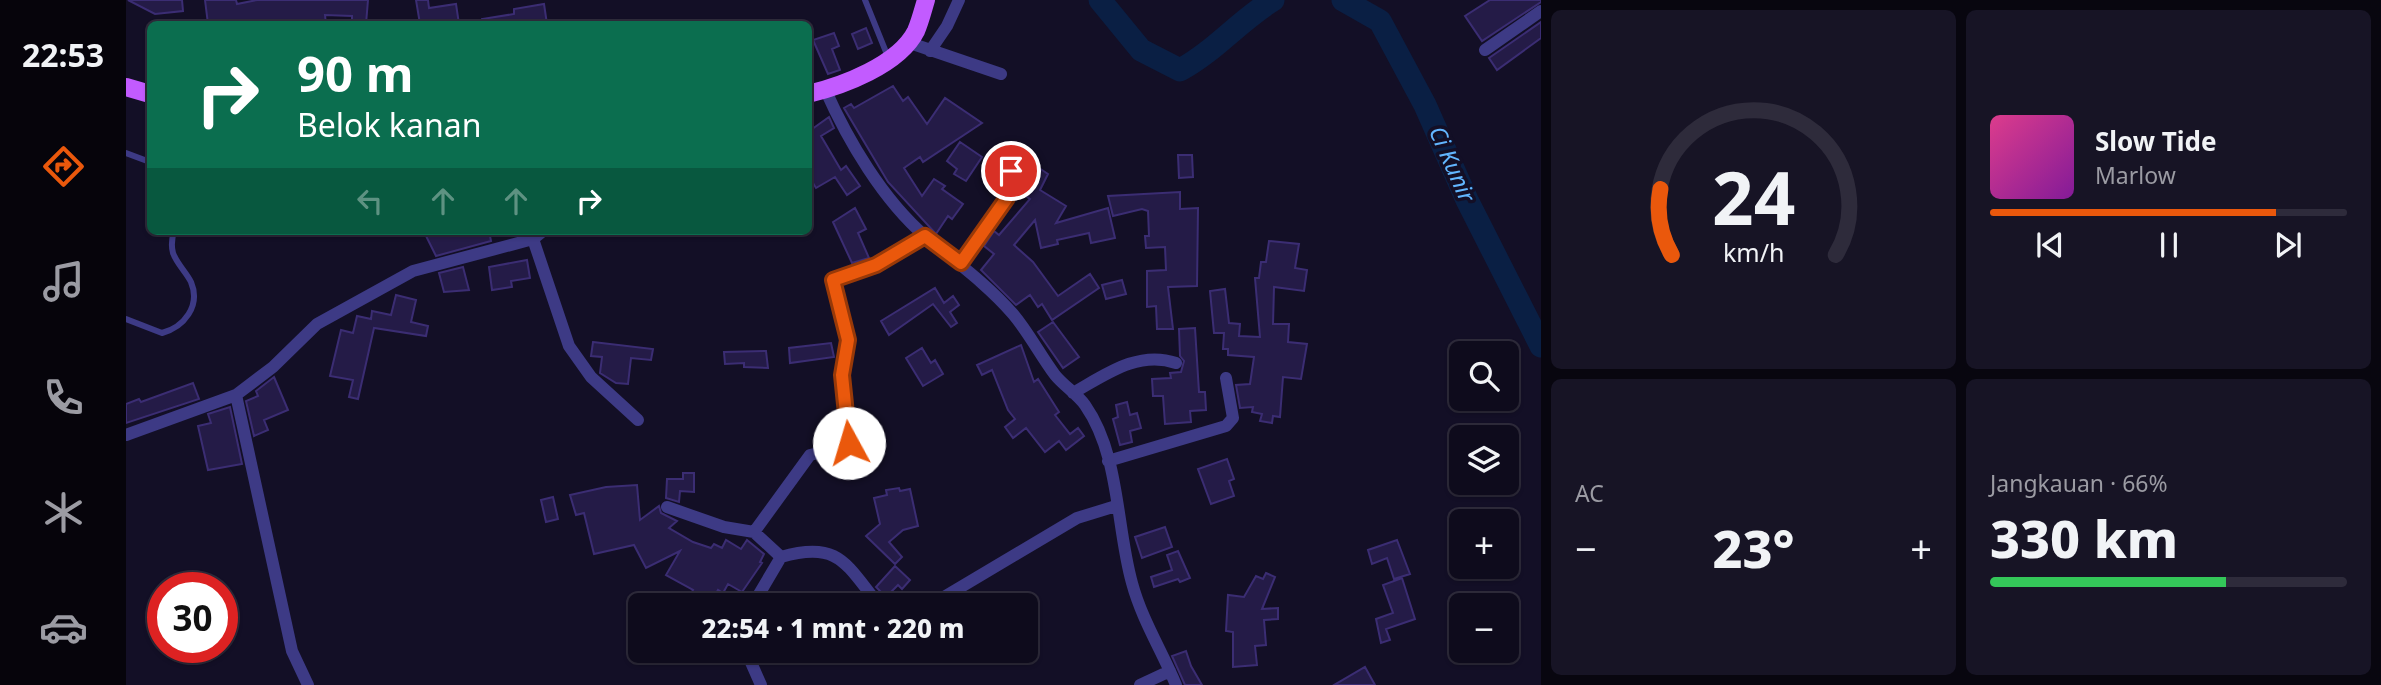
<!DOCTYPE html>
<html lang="id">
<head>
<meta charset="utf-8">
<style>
	body { margin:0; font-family:"Noto Sans",sans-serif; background:#171425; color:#f1f3f6; height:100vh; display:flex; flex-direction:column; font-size:26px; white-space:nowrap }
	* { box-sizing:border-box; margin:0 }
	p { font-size:23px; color:#9b9ba3 }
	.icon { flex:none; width:38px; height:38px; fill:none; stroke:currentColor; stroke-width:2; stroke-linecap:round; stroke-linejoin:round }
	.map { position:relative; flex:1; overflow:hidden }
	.side { display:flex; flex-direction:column; gap:10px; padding:10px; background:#08060f; width:840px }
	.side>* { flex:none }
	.guide { position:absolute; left:21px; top:21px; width:665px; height:214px; border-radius:10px; box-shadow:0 2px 5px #0004,0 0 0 2px #2e2b3b; background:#0b6e4f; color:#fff; overflow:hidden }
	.tools { position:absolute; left:1323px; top:341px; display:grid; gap:14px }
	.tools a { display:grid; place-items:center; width:70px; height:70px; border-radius:10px; background:#0e0b1c; box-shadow:0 2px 5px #0004,0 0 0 2px #2e2b3b; font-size:35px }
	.speed { position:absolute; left:21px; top:572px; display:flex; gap:14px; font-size:35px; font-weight:700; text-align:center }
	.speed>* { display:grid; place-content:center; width:91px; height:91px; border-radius:50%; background:#0e0b1c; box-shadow:0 2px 5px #0004,0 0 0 2px #2e2b3b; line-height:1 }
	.speed .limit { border:10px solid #d22; background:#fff; color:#111 }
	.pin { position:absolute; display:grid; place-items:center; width:60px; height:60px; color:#fff; margin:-30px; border:4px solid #fff; border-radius:50%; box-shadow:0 2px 7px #0007 }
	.me { position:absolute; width:77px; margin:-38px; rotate:354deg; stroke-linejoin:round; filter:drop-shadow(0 0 5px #0008) }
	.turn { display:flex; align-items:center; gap:24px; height:147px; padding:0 35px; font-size:32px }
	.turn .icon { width:91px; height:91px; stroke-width:2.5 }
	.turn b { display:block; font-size:49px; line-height:60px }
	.lanes { display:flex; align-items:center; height:66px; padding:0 35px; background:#0003; justify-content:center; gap:35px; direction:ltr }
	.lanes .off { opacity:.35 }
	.big { font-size:52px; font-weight:800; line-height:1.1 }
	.side .tile { flex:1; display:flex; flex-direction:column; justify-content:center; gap:10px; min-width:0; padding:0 24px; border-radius:10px; background:#171425 }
	.side .dial { align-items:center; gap:0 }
	.dial svg { height:182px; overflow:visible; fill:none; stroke:#2e2b3b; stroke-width:7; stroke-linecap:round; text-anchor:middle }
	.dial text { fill:#f1f3f6; stroke:none }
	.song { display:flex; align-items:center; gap:21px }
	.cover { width:84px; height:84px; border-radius:10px; background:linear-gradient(135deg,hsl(330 70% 55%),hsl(290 70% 35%)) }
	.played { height:7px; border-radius:4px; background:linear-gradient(90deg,#ea580c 80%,#2e2b3b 80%) }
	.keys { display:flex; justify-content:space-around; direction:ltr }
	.heat { display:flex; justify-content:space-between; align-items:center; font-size:38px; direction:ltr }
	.charge { height:10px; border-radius:5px; background:linear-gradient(90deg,#34c759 66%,#2e2b3b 0) }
	.side .tiles { flex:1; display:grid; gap:10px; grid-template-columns:repeat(2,1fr) }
	.trip { position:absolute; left:502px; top:593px; width:410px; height:70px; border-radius:10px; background:#0e0b1c; box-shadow:0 2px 5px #0004,0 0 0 2px #2e2b3b; font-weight:800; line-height:70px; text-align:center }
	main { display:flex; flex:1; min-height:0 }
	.tab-bar { display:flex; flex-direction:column; width:126px; justify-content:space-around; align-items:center; background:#06040b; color:#9b9ba3 }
	.tab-bar .icon { width:49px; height:49px }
	.tab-bar .current { color:#ea580c }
	.tab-bar b { font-size:32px; color:#f1f3f6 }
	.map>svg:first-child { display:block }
</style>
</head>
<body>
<main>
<nav class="tab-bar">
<b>22:53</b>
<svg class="icon current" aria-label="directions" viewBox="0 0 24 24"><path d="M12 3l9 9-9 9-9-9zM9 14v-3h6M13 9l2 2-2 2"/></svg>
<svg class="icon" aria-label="music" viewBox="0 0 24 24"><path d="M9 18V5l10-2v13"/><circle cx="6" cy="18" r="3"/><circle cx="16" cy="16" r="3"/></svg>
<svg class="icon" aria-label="phone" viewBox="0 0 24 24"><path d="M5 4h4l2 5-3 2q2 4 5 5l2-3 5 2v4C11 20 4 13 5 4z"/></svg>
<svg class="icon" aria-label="climate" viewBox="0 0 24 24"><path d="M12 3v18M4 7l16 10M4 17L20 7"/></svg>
<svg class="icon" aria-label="car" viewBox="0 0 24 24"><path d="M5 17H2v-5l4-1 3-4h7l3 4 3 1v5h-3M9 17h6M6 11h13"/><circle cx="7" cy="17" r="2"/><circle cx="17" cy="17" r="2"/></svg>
</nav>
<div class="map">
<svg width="1415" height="685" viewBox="0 0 1415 685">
	<rect width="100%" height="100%" fill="#130f26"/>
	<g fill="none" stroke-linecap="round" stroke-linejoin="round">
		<!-- river -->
		<path stroke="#0a1f44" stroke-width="23" d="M 974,0 L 1015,50 L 1054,70 C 1089,51 1113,21 1147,0
			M 1217,0 L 1254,21 L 1299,105 L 1341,200 L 1415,346"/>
	</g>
	<!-- building -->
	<path fill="#241b47" stroke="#3b2d73" stroke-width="2" d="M 2,0 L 56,0 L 57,11 L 29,14 Z
		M 79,0 L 110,0 L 111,4 L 131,0 L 242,0 L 240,24 L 226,24 L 226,16 L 199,15 L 200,24 L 82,24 Z
		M 290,0 L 302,0 L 303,8 L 330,4 L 333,24 L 294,24 Z
		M 1364,0 L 1415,0 L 1415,2 L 1356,41 L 1339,16 Z
		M 418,4 L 421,24 L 356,24 L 356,19 L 388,14 L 388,9 Z
		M 1415,22 L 1415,38 L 1371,70 L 1363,58 Z
		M 740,28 L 746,43 L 732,49 L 726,34 Z
		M 708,33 L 713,46 L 706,49 L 714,70 L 702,74 L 687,40 Z
		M 767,86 L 777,101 L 782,97 L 801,124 L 819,98 L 856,123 L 797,162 L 794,157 L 778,168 L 796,196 L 808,179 L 819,186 L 816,189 L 837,204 L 826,219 L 822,216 L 810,234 L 762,182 L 718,108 L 725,104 L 728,108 Z
		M 703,117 L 708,128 L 695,136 L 715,170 L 720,166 L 734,186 L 721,195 L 709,177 L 690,188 L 682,175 L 682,132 Z
		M 834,142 L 856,157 L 840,181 L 828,174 L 831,169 L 821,161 Z
		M 1052,155 L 1066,155 L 1067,177 L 1053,178 Z
		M 913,168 L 922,174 L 914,190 L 940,206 L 930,223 L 982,208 L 989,238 L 965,243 L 963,233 L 931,240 L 932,244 L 915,248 L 909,220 L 888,245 L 907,262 L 932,296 L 964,274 L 973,288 L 926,320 L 916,304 L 912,307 L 904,295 L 890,305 L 855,270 L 868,254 L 858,246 L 868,231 L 873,235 L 904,199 L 895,193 Z
		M 1054,192 L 1054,209 L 1072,208 L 1071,286 L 1042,287 L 1047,329 L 1031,329 L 1030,306 L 1021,307 L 1021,271 L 1040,270 L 1039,247 L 1020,248 L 1019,236 L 1023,236 L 1022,211 L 1016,209 L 987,216 L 982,196 Z
		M 729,208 L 740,229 L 732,233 L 743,258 L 726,263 L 707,222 Z
		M 304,231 L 363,231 L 365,241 L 310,256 L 299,234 Z
		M 1143,241 L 1173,244 L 1169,268 L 1181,270 L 1178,291 L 1148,287 L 1147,324 L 1163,324 L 1162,342 L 1181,344 L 1175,379 L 1157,377 L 1154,417 L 1147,416 L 1146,423 L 1134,421 L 1136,414 L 1126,412 L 1127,407 L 1114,408 L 1110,385 L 1124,384 L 1128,357 L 1102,355 L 1102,349 L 1097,349 L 1098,333 L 1088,333 L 1084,291 L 1099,289 L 1103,323 L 1114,324 L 1113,336 L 1134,337 L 1129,278 L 1133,278 L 1135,262 L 1140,262 Z
		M 401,260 L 404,278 L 385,281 L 386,287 L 366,290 L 363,267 Z
		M 337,267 L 343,290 L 318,292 L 313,273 Z
		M 996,280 L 1000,294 L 980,299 L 976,285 Z
		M 809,288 L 818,303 L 827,296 L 833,305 L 824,312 L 831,323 L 825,327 L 807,304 L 763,335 L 755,321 Z
		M 270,295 L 290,300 L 285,322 L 302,326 L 300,336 L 248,328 L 232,399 L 223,397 L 227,380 L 204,376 L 215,330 L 227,333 L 231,316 L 245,319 L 246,311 L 265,315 Z
		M 927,322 L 953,357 L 937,368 L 912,332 Z
		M 1069,328 L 1073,392 L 1079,392 L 1080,410 L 1064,411 L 1065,422 L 1039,424 L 1037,396 L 1027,396 L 1026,379 L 1045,378 L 1044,373 L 1055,372 L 1058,361 L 1054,356 L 1053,329 Z
		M 467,342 L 527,349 L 525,360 L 505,358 L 502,384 L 490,383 L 474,373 L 476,357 L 465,356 Z
		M 705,343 L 708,357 L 664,363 L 663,348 Z
		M 895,345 L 908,382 L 912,379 L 933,412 L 929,415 L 944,434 L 952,428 L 958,436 L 940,450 L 933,441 L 919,452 L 900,428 L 887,438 L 879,427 L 889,419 L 882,410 L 866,370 L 856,375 L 851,365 Z
		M 796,348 L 805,363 L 809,360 L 817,374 L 797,386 L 780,358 Z
		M 640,351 L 642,368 L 618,367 L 618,363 L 599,364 L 598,352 Z
		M 148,377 L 162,410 L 138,420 L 142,430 L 128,436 L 120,401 L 132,396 L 130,391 Z
		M 67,383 L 73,399 L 0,423 L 0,404 L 13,399 L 15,402 Z
		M 1001,402 L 1004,415 L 1011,413 L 1015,428 L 1004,431 L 1006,442 L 994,445 L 987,419 L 992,417 L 990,405 Z
		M 104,407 L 116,464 L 82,470 L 72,426 L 85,423 L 82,414 Z
		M 1101,459 L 1108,479 L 1103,481 L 1108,496 L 1085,504 L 1072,469 Z
		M 557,473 L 568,473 L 568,492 L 554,491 L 553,502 L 540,498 L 541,479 L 557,479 Z
		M 511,485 L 514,520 L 533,506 L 535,513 L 551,521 L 543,528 L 567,542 L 585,548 L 588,544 L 596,548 L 600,540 L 615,549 L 621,540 L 638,554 L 634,562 L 636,563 L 616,592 L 602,584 L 597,593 L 592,590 L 583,606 L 558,606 L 567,590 L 540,575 L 554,551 L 520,568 L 508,545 L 468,554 L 458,513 L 450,515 L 444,495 L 480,487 Z
		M 773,488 L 774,491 L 784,489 L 792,526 L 777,530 L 763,542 L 776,557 L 769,564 L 740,536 L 754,524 L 748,498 L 761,495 L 760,490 Z
		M 427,497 L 432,519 L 420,522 L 415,500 Z
		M 1039,527 L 1046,547 L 1016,558 L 1009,537 Z
		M 1271,540 L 1284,574 L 1268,579 L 1261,558 L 1246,564 L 1242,550 Z
		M 1052,551 L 1064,578 L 1054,582 L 1052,579 L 1028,587 L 1025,577 L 1046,570 L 1041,555 Z
		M 769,566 L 784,580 L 776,589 L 772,585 L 760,597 L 750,587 Z
		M 1140,573 L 1149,577 L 1136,609 L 1152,608 L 1152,619 L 1138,620 L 1140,645 L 1129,646 L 1131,665 L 1107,667 L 1107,632 L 1100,631 L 1102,595 L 1118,597 L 1130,576 L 1137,579 Z
		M 1276,578 L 1289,619 L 1260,629 L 1264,640 L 1255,643 L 1250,619 L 1267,613 L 1257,585 Z
		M 1060,651 L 1065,666 L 1076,685 L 1059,685 L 1046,656 Z
		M 1239,667 L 1249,685 L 1208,685 Z"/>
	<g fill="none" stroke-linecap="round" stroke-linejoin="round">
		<!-- lane -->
		<path stroke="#3d3a85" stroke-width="6" d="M 739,0 L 762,57
			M 0,153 L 24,162
			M 0,319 L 36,333 C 58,327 75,306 65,282 C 60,272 51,264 47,253 C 45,246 46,238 48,231"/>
		<!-- street -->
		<path stroke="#3d3a85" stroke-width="12" d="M 781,42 L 875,74
			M 1359,50 L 1415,11
			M 804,51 L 821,26 L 833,0
			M 699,89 C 722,141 757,200 800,237 C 830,262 861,284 887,314 C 903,333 914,355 929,375 C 938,386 951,394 959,405 C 994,455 990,526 1006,583 C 1016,620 1036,651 1050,685
			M 407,239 L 443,346 L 465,377 L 512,420
			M 835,263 L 881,198 L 885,171
			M 947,393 C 979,375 1012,350 1050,363
			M 110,395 L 166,651 L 182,685
			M 0,435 L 110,395 L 147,367 L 191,324 L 287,271 L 407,239 L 417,231
			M 982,461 L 1100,426 L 1107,418 L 1100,378
			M 541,507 L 598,527 L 628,532 L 684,455 L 721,446 L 716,375 L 722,340 L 706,282 L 710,277 L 750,265 L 799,236
			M 628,532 L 655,557
			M 626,606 L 655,557 C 714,540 720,565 754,606
			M 803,606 L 951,518 L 990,506
			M 620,651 L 635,685
			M 1014,685 L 1044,671"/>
		<!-- primary -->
		<path stroke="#c25bff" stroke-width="18" d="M 0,87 L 24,94
			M 682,94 C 716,86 773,65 790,31 C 794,22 797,10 800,0"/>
	</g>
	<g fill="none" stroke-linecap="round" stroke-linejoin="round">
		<!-- route casing -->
		<g stroke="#983908" stroke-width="18">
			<path id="route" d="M 723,443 L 716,375 L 722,340 L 707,280 L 750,265 L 799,236 L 835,263 L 881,198 L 885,171"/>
		</g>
		<!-- route -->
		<use href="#route" stroke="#ea580c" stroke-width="12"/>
	</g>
	<g text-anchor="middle" stroke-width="7" stroke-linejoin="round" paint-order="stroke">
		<!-- water labels -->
		<g font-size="23" font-style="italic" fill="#62b6ff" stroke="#130f26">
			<text transform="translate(1326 164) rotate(66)" y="8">Ci Kunir</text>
		</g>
	</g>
</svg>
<div class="tools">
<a><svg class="icon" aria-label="search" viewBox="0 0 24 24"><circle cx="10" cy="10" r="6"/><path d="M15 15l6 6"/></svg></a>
<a><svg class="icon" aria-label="layers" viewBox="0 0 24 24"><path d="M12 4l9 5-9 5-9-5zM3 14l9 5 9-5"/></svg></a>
<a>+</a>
<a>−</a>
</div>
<div class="speed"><div class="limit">30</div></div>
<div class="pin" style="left:885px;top:171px;background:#d93025"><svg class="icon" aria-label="arrive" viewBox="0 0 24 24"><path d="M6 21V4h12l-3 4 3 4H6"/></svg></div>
<svg class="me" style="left:723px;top:443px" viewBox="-20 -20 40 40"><circle r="19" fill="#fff"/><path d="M0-13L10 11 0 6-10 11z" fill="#ea580c"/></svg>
<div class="trip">22:54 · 1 mnt · 220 m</div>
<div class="guide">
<div class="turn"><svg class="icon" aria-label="right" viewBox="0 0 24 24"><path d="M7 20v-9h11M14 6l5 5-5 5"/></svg><div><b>90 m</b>Belok kanan</div></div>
<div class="lanes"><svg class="icon off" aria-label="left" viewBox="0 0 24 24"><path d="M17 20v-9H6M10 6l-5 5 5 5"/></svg><svg class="icon off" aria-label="ahead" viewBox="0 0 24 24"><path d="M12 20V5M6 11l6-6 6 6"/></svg><svg class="icon off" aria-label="ahead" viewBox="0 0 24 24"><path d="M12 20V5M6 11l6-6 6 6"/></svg><svg class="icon" aria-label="right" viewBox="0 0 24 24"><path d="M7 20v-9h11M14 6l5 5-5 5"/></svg></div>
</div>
</div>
<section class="side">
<div class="tiles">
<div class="tile dial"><svg viewBox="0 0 100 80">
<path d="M14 69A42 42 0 1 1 86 69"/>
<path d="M14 69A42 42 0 0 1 9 40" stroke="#ea580c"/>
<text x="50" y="56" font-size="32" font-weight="700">24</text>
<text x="50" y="72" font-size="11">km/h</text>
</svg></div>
<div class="tile">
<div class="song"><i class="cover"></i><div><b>Slow Tide</b><p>Marlow</p></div></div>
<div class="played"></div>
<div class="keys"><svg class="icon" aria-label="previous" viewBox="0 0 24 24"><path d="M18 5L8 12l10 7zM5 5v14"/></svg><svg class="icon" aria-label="pause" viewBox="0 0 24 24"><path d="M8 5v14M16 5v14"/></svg><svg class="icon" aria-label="next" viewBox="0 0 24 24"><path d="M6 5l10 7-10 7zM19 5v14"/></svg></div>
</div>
<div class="tile"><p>AC</p>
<div class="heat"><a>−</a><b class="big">23°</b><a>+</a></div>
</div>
<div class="tile"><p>Jangkauan · 66%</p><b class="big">330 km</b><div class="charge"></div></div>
</div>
</section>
</main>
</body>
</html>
